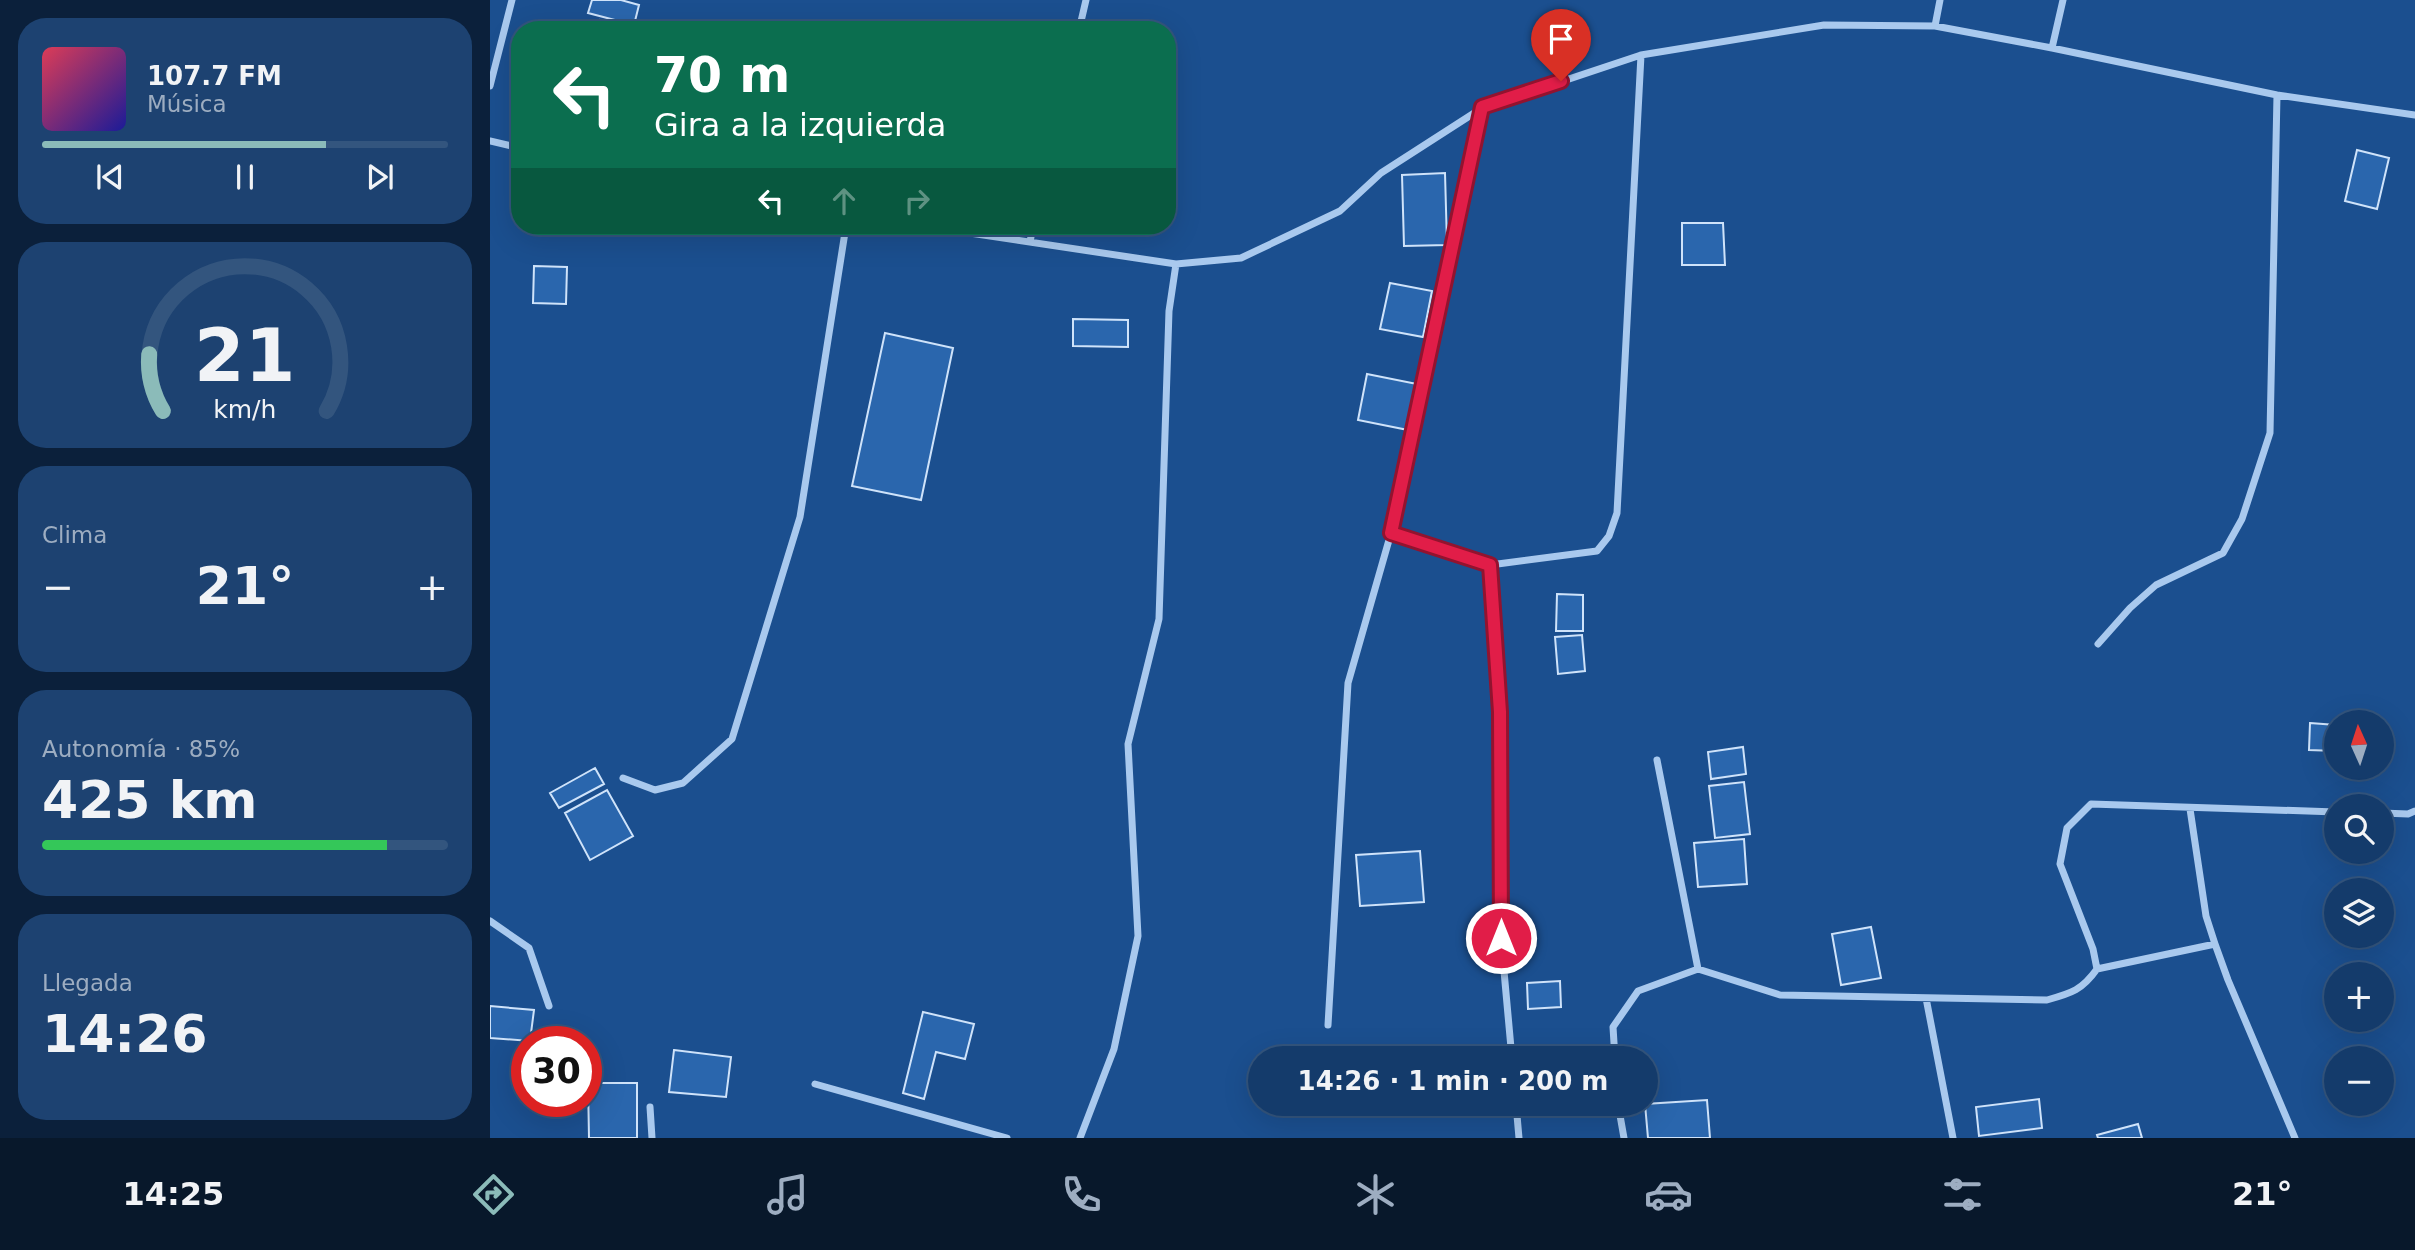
<!DOCTYPE html>
<html lang="es">
<head>
<meta charset="utf-8">
<style>
	body { margin:0; font-family:"DejaVu Sans",sans-serif; background:#1d4271; color:#f1f3f6; height:100vh; display:flex; flex-direction:column; font-size:26px; white-space:nowrap }
	* { box-sizing:border-box; margin:0 }
	p { font-size:23px; color:#9dadc1 }
	.icon { flex:none; width:38px; height:38px; fill:none; stroke:currentColor; stroke-width:2; stroke-linecap:round; stroke-linejoin:round }
	.map { position:relative; flex:1; overflow:hidden }
	.panel { display:flex; flex-direction:column; gap:18px; padding:18px; background:#0b203b; width:490px }
	.panel>* { flex:none }
	.banner { position:absolute; left:21px; top:21px; width:665px; height:214px; border-radius:28px; box-shadow:0 7px 28px #0002,0 0 0 2px #33557e; background:#0b6e4f; color:#fff; overflow:hidden }
	.needle { width:46px; rotate:357deg }
	.controls { position:absolute; left:1834px; top:710px; display:grid; gap:14px }
	.controls a { display:grid; place-items:center; width:70px; height:70px; border-radius:50%; background:#143b6b; box-shadow:0 7px 28px #0002,0 0 0 2px #33557e; font-size:35px }
	.speed { position:absolute; left:21px; top:1026px; display:flex; gap:14px; font-size:35px; font-weight:700; text-align:center }
	.speed>* { display:grid; place-content:center; width:91px; height:91px; border-radius:50%; background:#143b6b; box-shadow:0 7px 28px #0002,0 0 0 2px #33557e; line-height:1 }
	.speed .limit { border:10px solid #d22; background:#fff; color:#111 }
	.pin { position:absolute; display:grid; place-items:center; width:60px; height:60px; color:#fff; margin:-72px -30px; border-radius:50% 50% 50% 0; rotate:-45deg; box-shadow:0 0 7px #0007 }
	.pin .icon { rotate:45deg }
	.me { position:absolute; width:77px; margin:-38px; rotate:0deg; stroke-linejoin:round; filter:drop-shadow(0 0 5px #0008) }
	.turn { display:flex; align-items:center; gap:24px; height:147px; padding:0 28px; font-size:32px }
	.turn .icon { width:91px; height:91px; stroke-width:2.5 }
	.turn b { display:block; font-size:49px; line-height:60px }
	.lanes { display:flex; align-items:center; height:66px; padding:0 28px; background:#0003; justify-content:center; gap:35px; direction:ltr }
	.lanes .off { opacity:.35 }
	.big { font-size:52px; font-weight:700; line-height:1.1 }
	.panel .card { flex:1; display:flex; flex-direction:column; justify-content:center; gap:10px; min-width:0; padding:0 24px; border-radius:28px; background:#1d4271 }
	.panel .dial { align-items:center; gap:0 }
	.dial svg { height:182px; overflow:visible; fill:none; stroke:#33557e; stroke-width:7; stroke-linecap:round; text-anchor:middle }
	.dial text { fill:#f1f3f6; stroke:none }
	.song { display:flex; align-items:center; gap:21px }
	.cover { width:84px; height:84px; border-radius:10px; background:linear-gradient(135deg,hsl(350 70% 55%),hsl(240 70% 35%)) }
	.played { height:7px; border-radius:4px; background:linear-gradient(90deg,#8bbbb9 70%,#33557e 70%) }
	.keys { display:flex; justify-content:space-around; direction:ltr }
	.heat { display:flex; justify-content:space-between; align-items:center; font-size:38px; direction:ltr }
	.charge { height:10px; border-radius:5px; background:linear-gradient(90deg,#34c759 85%,#33557e 0) }
	.trip { position:absolute; left:758px; top:1046px; width:410px; height:70px; border-radius:35px; background:#143b6b; box-shadow:0 7px 28px #0002,0 0 0 2px #33557e; font-weight:700; line-height:70px; text-align:center }
	.tabs { display:flex; height:112px; justify-content:space-around; align-items:center; background:#08182b; color:#9dadc1 }
	.tabs .icon { width:49px; height:49px }
	.tabs .selected { color:#8bbbb9 }
	.tabs b { font-size:32px; color:#f1f3f6 }
	main { display:flex; flex:1; min-height:0 }
	.map>svg:first-child { display:block }
</style>
</head>
<body>
<main>
<section class="panel">
<div class="card">
<div class="song"><i class="cover"></i><div><b>107.7 FM</b><p>Música</p></div></div>
<div class="played"></div>
<div class="keys"><svg class="icon" aria-label="previous" viewBox="0 0 24 24"><path d="M18 5L8 12l10 7zM5 5v14"/></svg><svg class="icon" aria-label="pause" viewBox="0 0 24 24"><path d="M8 5v14M16 5v14"/></svg><svg class="icon" aria-label="next" viewBox="0 0 24 24"><path d="M6 5l10 7-10 7zM19 5v14"/></svg></div>
</div>
<div class="card dial"><svg viewBox="0 0 100 80">
<path d="M14 69A42 42 0 1 1 86 69"/>
<path d="M14 69A42 42 0 0 1 8 44" stroke="#8bbbb9"/>
<text x="50" y="56" font-size="32" font-weight="700">21</text>
<text x="50" y="72" font-size="11">km/h</text>
</svg></div>
<div class="card"><p>Clima</p>
<div class="heat"><a>−</a><b class="big">21°</b><a>+</a></div>
</div>
<div class="card"><p>Autonomía · 85%</p><b class="big">425 km</b><div class="charge"></div></div>
<div class="card"><p>Llegada</p><b class="big">14:26</b></div>
</section>
<div class="map">
<svg width="1925" height="1138" viewBox="0 0 1925 1138">
	<rect width="100%" height="100%" fill="#1b4f8f"/>
	<!-- building -->
	<path fill="#2a66ad" stroke="#cfe3fa" stroke-width="2" d="M 102,0 L 131,0 L 149,5 L 144,25 L 98,13 Z
		M 110,20 L 146,30 L 107,30 Z
		M 1867,150 L 1899,158 L 1887,209 L 1855,201 Z
		M 955,173 L 957,245 L 914,246 L 912,175 Z
		M 1192,223 L 1233,223 L 1235,265 L 1192,265 Z
		M 615,226 L 658,226 L 658,233 L 615,233 Z
		M 44,266 L 77,267 L 76,304 L 43,303 Z
		M 900,283 L 942,291 L 933,337 L 890,329 Z
		M 583,319 L 638,320 L 638,347 L 583,346 Z
		M 395,333 L 463,348 L 431,500 L 362,486 Z
		M 877,374 L 927,384 L 918,430 L 868,420 Z
		M 1067,594 L 1093,595 L 1093,631 L 1066,631 Z
		M 1092,635 L 1095,671 L 1068,674 L 1065,637 Z
		M 1820,723 L 1846,725 L 1846,751 L 1819,750 Z
		M 1253,747 L 1256,774 L 1221,779 L 1218,752 Z
		M 105,768 L 114,784 L 69,808 L 60,793 Z
		M 1254,782 L 1260,834 L 1225,838 L 1219,786 Z
		M 117,790 L 143,836 L 100,860 L 75,813 Z
		M 1254,839 L 1257,884 L 1208,887 L 1204,843 Z
		M 930,851 L 934,902 L 870,906 L 866,855 Z
		M 1381,927 L 1391,978 L 1351,985 L 1342,934 Z
		M 1070,981 L 1071,1007 L 1038,1009 L 1037,983 Z
		M 0,1006 L 44,1010 L 40,1041 L 0,1038 Z
		M 433,1012 L 484,1024 L 475,1059 L 446,1052 L 434,1099 L 413,1093 Z
		M 184,1050 L 241,1057 L 236,1097 L 179,1092 Z
		M 98,1083 L 147,1083 L 147,1138 L 99,1138 Z
		M 1549,1099 L 1552,1128 L 1489,1136 L 1486,1107 Z
		M 1217,1100 L 1220,1138 L 1158,1138 L 1155,1104 Z
		M 1648,1124 L 1652,1138 L 1608,1138 L 1607,1135 Z"/>
	<g fill="none" stroke-linecap="round" stroke-linejoin="round">
		<!-- minor -->
		<path stroke="#a9c9ee" stroke-width="7" d="M 1445,26 L 1450,0
			M 589,30 L 596,0
			M 1562,48 L 1573,0
			M 0,86 L 22,0
			M 0,141 L 30,148
			M 433,226 L 686,264 L 751,258 L 850,211 L 891,173 L 992,108 L 1151,55 L 1334,25 L 1445,26 L 1562,48 L 1787,95 L 1925,115
			M 540,242 L 543,226
			M 901,533 L 1000,565 L 1107,551 L 1119,536 L 1127,513 L 1151,55
			M 1000,565 L 1010,712 L 1011,938 L 1022,1059
			M 1608,644 L 1640,608 L 1666,585 L 1733,553 L 1752,519 L 1780,433 L 1787,95
			M 1167,760 L 1208,969 L 1290,995 L 1557,1000 C 1582,993 1592,990 1607,969 L 1603,949 L 1570,864 L 1577,828 L 1601,804 L 1846,812
			M 133,778 L 165,790 L 193,783 L 242,739 L 310,517 L 356,226
			M 1700,809 L 1716,916 L 1725,944
			M 1892,813 L 1918,814 L 1925,811
			M 0,921 L 39,948 L 59,1006
			M 1607,969 L 1725,944 L 1738,980 L 1805,1138
			M 1436,998 L 1463,1138
			M 838,1025 L 858,683 L 901,533 L 992,108
			M 1125,1059 L 1123,1027 L 1148,991 L 1208,969
			M 325,1084 L 517,1138
			M 1026,1104 L 1029,1138
			M 1128,1104 L 1134,1138
			M 160,1107 L 162,1138
			M 590,1138 L 624,1049 L 648,936 L 638,744 L 669,619 L 679,311 L 686,264"/>
	</g>
	<g fill="none" stroke-linecap="round" stroke-linejoin="round">
		<!-- route casing -->
		<g stroke="#92132f" stroke-width="18">
			<path id="route" d="M 1011,938 L 1010,712 L 1000,565 L 901,533 L 992,107 L 1071,81"/>
		</g>
		<!-- route -->
		<use href="#route" stroke="#e11d48" stroke-width="12"/>
	</g>
</svg>
<div class="controls">
<a><svg class="needle" viewBox="-14 -14 28 28"><path d="M0-13l5 13h-10z" fill="#e53935"/><path d="M0 13l5-13h-10z" fill="#9dadc1"/></svg></a>
<a><svg class="icon" aria-label="search" viewBox="0 0 24 24"><circle cx="10" cy="10" r="6"/><path d="M15 15l6 6"/></svg></a>
<a><svg class="icon" aria-label="layers" viewBox="0 0 24 24"><path d="M12 4l9 5-9 5-9-5zM3 14l9 5 9-5"/></svg></a>
<a>+</a>
<a>−</a>
</div>
<div class="speed"><div class="limit">30</div></div>
<div class="pin" style="left:1071px;top:81px;background:#d93025"><svg class="icon" aria-label="arrive" viewBox="0 0 24 24"><path d="M6 21V4h12l-3 4 3 4H6"/></svg></div>
<svg class="me" style="left:1011px;top:938px" viewBox="-20 -20 40 40"><circle r="17" fill="#e11d48" stroke="#fff" stroke-width="3"/><path d="M0-11L8 9 0 5-8 9z" fill="#fff"/></svg>
<div class="trip">14:26 · 1 min · 200 m</div>
<div class="banner">
<div class="turn"><svg class="icon" aria-label="left" viewBox="0 0 24 24"><path d="M17 20v-9H6M10 6l-5 5 5 5"/></svg><div><b>70 m</b>Gira a la izquierda</div></div>
<div class="lanes"><svg class="icon" aria-label="left" viewBox="0 0 24 24"><path d="M17 20v-9H6M10 6l-5 5 5 5"/></svg><svg class="icon off" aria-label="ahead" viewBox="0 0 24 24"><path d="M12 20V5M6 11l6-6 6 6"/></svg><svg class="icon off" aria-label="right" viewBox="0 0 24 24"><path d="M7 20v-9h11M14 6l5 5-5 5"/></svg></div>
</div>
</div>
</main>
<nav class="tabs">
<b>14:25</b>
<svg class="icon selected" aria-label="directions" viewBox="0 0 24 24"><path d="M12 3l9 9-9 9-9-9zM9 14v-3h6M13 9l2 2-2 2"/></svg>
<svg class="icon" aria-label="music" viewBox="0 0 24 24"><path d="M9 18V5l10-2v13"/><circle cx="6" cy="18" r="3"/><circle cx="16" cy="16" r="3"/></svg>
<svg class="icon" aria-label="phone" viewBox="0 0 24 24"><path d="M5 4h4l2 5-3 2q2 4 5 5l2-3 5 2v4C11 20 4 13 5 4z"/></svg>
<svg class="icon" aria-label="climate" viewBox="0 0 24 24"><path d="M12 3v18M4 7l16 10M4 17L20 7"/></svg>
<svg class="icon" aria-label="car" viewBox="0 0 24 24"><path d="M5 17H2v-5l4-1 3-4h7l3 4 3 1v5h-3M9 17h6M6 11h13"/><circle cx="7" cy="17" r="2"/><circle cx="17" cy="17" r="2"/></svg>
<svg class="icon" aria-label="filters" viewBox="0 0 24 24"><path d="M4 7h16M4 17h16"/><circle cx="9" cy="7" r="2"/><circle cx="15" cy="17" r="2"/></svg>
<b>21°</b>
</nav>
</body>
</html>
